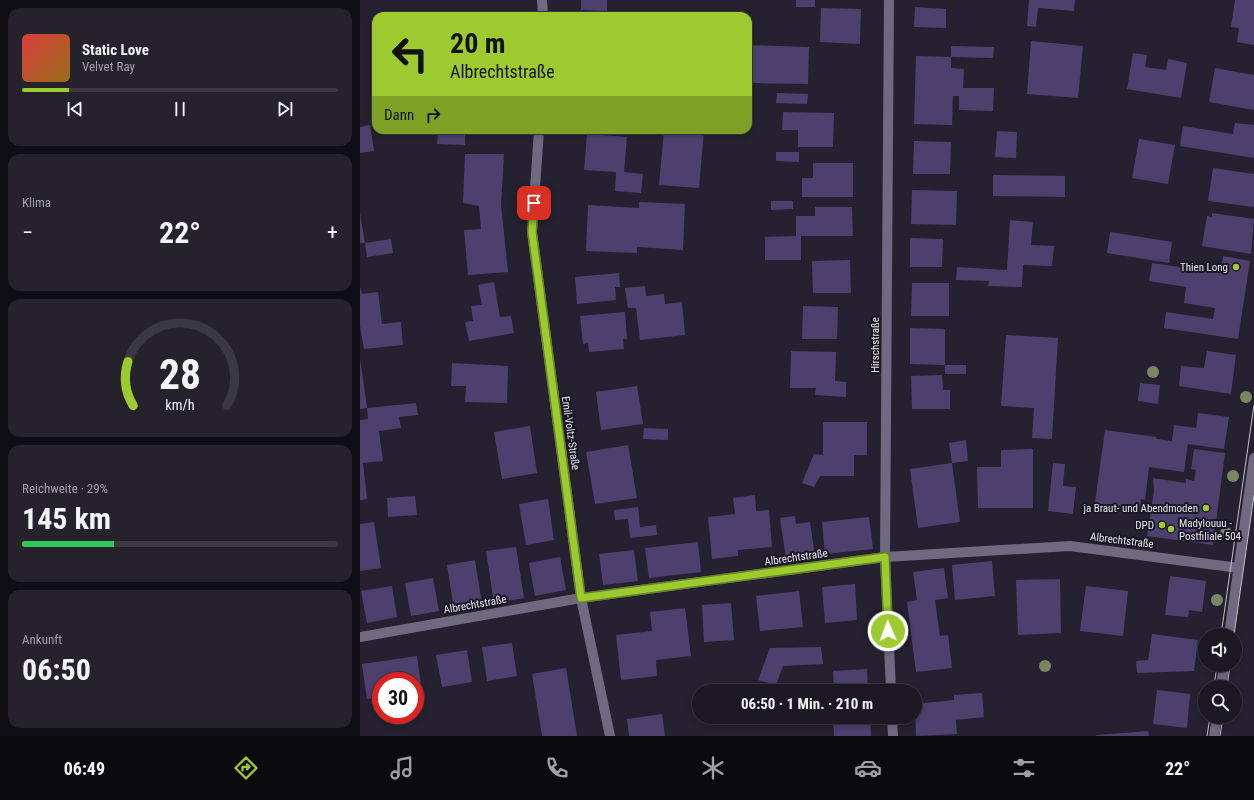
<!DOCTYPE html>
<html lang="de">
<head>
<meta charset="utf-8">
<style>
	body { margin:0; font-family:"Roboto Condensed",sans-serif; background:#25222c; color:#f1f3f6; height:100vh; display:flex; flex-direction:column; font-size:15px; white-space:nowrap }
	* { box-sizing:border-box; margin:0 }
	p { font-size:13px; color:#a0a0a6 }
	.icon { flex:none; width:22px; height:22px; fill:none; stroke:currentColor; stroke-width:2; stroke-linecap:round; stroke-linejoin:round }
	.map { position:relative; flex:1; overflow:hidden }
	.drawer { display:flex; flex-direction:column; gap:8px; padding:8px; background:#0f0e14; width:360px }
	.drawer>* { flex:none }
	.hud { position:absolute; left:12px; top:12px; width:380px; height:122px; border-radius:12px; box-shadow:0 2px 6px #0003,0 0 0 1px #3a3841; background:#9dca2f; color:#111; overflow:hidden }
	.controls { position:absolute; left:838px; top:628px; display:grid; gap:8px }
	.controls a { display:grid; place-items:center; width:44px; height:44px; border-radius:50%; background:#1c1924; box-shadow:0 2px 6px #0003,0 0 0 1px #3a3841; font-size:20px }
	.speed { position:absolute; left:12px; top:672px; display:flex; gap:8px; font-size:20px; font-weight:700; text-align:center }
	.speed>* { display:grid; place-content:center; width:52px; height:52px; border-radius:50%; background:#1c1924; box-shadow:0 2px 6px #0003,0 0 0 1px #3a3841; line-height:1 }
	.speed .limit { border:6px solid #d22; background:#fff; color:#111 }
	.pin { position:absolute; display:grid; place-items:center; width:34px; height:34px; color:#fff; margin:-17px; border-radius:8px; box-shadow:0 2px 6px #0006 }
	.me { position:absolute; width:44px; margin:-22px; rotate:358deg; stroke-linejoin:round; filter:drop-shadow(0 0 3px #0008) }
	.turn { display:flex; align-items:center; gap:14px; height:84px; padding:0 12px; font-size:18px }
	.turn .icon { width:52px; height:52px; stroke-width:2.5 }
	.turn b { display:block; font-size:28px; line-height:34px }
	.then { display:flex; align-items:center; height:38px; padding:0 12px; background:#0003; gap:8px; font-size:15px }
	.big { font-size:30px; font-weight:700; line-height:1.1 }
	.drawer .card { flex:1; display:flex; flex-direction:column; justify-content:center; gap:6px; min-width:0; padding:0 14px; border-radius:12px; background:#25222c }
	.drawer .dial { align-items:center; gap:0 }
	.dial svg { height:104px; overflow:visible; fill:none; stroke:#3a3841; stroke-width:7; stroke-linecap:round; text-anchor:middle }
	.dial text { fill:#f1f3f6; stroke:none }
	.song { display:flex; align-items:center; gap:12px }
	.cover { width:48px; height:48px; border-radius:6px; background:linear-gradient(135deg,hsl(0 70% 55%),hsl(40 70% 35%)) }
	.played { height:4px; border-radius:2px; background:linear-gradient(90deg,#9dca2f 15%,#3a3841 15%) }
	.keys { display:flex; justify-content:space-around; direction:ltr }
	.heat { display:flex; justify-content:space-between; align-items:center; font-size:22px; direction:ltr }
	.charge { height:6px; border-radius:3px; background:linear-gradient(90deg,#34c759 29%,#3a3841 0) }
	.trip { position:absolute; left:332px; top:684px; width:230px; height:40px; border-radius:20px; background:#1c1924; box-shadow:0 2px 6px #0003,0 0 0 1px #3a3841; font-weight:700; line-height:40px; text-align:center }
	.tabs { display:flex; height:64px; justify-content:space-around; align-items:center; background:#0b0a0e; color:#a0a0a6 }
	.tabs .icon { width:28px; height:28px }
	.tabs .selected { color:#9dca2f }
	.tabs b { font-size:18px; color:#f1f3f6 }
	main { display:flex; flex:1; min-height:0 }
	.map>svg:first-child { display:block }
</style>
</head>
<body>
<main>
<section class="drawer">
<div class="card">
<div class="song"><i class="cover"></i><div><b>Static Love</b><p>Velvet Ray</p></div></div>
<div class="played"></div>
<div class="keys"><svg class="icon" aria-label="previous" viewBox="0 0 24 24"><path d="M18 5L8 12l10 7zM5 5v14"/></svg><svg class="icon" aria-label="pause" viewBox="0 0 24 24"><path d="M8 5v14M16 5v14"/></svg><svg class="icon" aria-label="next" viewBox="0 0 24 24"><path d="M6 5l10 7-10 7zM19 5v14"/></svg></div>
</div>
<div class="card"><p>Klima</p>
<div class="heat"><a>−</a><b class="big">22°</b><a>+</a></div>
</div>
<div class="card dial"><svg viewBox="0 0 100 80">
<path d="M14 69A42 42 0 1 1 86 69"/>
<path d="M14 69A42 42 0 0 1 10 35" stroke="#9dca2f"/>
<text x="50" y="56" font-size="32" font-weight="700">28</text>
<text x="50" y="72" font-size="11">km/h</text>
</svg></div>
<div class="card"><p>Reichweite · 29%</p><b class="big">145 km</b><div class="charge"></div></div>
<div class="card"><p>Ankunft</p><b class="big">06:50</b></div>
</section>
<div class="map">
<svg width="894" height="736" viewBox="0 0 894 736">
	<rect width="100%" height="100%" fill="#252130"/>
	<!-- building -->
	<path fill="#4d406e" d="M 221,0 L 247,0 L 247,11 L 221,10 Z
		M 436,0 L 455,0 L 455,7 L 436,7 Z
		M 669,0 L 715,0 L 714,11 L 678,8 L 676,27 L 667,26 Z
		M 875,0 L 894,0 L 894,45 L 877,42 L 879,28 L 871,27 Z
		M 555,7 L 586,9 L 586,28 L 554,27 Z
		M 461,8 L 501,9 L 500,44 L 460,42 Z
		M 156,13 L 156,16 L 136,16 L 136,15 Z
		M 671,41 L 723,46 L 718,98 L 667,94 Z
		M 388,45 L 449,47 L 448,84 L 388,83 Z
		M 591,46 L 634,47 L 633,58 L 591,57 Z
		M 773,53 L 787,55 L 785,67 L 806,70 L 808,59 L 827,63 L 821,98 L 767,89 Z
		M 556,56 L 591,57 L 591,68 L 604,69 L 603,88 L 634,88 L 633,111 L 599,110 L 599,96 L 593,96 L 592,125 L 554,124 Z
		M 855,68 L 894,75 L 894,110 L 849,102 Z
		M 417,93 L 448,94 L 447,104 L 416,103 Z
		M 423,112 L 474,113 L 473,147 L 438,147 L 438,130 L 422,130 Z
		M 875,123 L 894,125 L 894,158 L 820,146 L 823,126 L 873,134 Z
		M 10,125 L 14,151 L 0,153 L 0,127 Z
		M 78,130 L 105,131 L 105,145 L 77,144 Z
		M 114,130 L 142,130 L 142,132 Z
		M 304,130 L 344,130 L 339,188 L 299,185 Z
		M 637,131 L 657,132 L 656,158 L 635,157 Z
		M 227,134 L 267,137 L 264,172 L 283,174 L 281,193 L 255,191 L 256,172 L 224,170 Z
		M 779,139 L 815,145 L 808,184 L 772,178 Z
		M 554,141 L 591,142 L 590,174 L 553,174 Z
		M 416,152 L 439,152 L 439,162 L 416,161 Z
		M 105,154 L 144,154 L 141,205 L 148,272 L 108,275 L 104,230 L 121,229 L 119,206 L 103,203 Z
		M 453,163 L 493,163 L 493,197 L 442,197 L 442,178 L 453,178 Z
		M 853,168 L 894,174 L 894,207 L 848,201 Z
		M 633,175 L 705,176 L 705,197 L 633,196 Z
		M 552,190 L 597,191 L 596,225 L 551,224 Z
		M 411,201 L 433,201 L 433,209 L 411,210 Z
		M 279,202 L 325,204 L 323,250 L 277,247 L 277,253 L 226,251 L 228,205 L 279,208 Z
		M 455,207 L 492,207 L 493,236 L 441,236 L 441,260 L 405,260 L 405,237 L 436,236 L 436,216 L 455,216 Z
		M 0,213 L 5,243 L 31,239 L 33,253 L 7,257 L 5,243 L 0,243 Z
		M 852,213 L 894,219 L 891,254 L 842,246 L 847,216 L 852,217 Z
		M 650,220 L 673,222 L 671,245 L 694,246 L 692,266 L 663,265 L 662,287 L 628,286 L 629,281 L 596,280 L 597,267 L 647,270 Z
		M 750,232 L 812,242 L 809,263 L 747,253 Z
		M 550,238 L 583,239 L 582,267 L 550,267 Z
		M 863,256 L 890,261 L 878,339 L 804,328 L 806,312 L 853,319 L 855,308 L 824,303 L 826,287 L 789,281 L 792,263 L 860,273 Z
		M 490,260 L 491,293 L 453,293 L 452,261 Z
		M 259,273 L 260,287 L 255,287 L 256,300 L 217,304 L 215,277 Z
		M 134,282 L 140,317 L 151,316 L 154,333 L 109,341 L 105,322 L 113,321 L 111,306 L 122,305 L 118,285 Z
		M 552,283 L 589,283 L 589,316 L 551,316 Z
		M 285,286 L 286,296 L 304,294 L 305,304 L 322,302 L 325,335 L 280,340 L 276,308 L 268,308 L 265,288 Z
		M 0,287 L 2,294 L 18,292 L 22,324 L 41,322 L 43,345 L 4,349 L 0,326 Z
		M 443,306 L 478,307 L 477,339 L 442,339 Z
		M 265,312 L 267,339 L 263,339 L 264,349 L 229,352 L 228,343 L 223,344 L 220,316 Z
		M 550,328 L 585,329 L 585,365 L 606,365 L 606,374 L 585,374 L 585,365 L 550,364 Z
		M 646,335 L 698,338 L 692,439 L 672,438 L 674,408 L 641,406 Z
		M 431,351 L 476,352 L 475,381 L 486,382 L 486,397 L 455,395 L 456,388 L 430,388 Z
		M 847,351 L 876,355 L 871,394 L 819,386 L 821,366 L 844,368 Z
		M 0,358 L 7,408 L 0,409 Z
		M 92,363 L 148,366 L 147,403 L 105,402 L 106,386 L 91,386 Z
		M 582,375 L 583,390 L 590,390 L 590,409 L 552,409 L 551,376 Z
		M 780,383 L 800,385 L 798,404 L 778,401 Z
		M 277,386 L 283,424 L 241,430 L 236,392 Z
		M 56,403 L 58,415 L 39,417 L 41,428 L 19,431 L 23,461 L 3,463 L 7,499 L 0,500 L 0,420 L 8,419 L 7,408 Z
		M 838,413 L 869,417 L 864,449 L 828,444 L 824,472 L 789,467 L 785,500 L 781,499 L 780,510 L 735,503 L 745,430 L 796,437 L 797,439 L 812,441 L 814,425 L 836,428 Z
		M 463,422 L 507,422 L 507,455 L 494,455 L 494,476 L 460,476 L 454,487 L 442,483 L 454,454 L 463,455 Z
		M 170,426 L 177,473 L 142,479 L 134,432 Z
		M 284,428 L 308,429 L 308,440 L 283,439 Z
		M 606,440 L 608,461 L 592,463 L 600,522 L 558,528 L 550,469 L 592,463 L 589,443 Z
		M 268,445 L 277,498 L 235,504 L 226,452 Z
		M 673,449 L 673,508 L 618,508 L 617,467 L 641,467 L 641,450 Z
		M 834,449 L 865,453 L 853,545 L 787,536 L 794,491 L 793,478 L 825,483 L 825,487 L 826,479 L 834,481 L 836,470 L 831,469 Z
		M 693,463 L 705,464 L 703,486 L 716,487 L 713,514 L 688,511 Z
		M 395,495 L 396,511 L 409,510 L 412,547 L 378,550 L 378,556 L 352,559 L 348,517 L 375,514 L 373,498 Z
		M 55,496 L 57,515 L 28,517 L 27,498 Z
		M 188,499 L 194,540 L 166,545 L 159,504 Z
		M 278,507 L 280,527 L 296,525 L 297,535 L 270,538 L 268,519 L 255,520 L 254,510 Z
		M 435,516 L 436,524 L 450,522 L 455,555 L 426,559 L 420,518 Z
		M 509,517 L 513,549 L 465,554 L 462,522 Z
		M 14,522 L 21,568 L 0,571 L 0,524 Z
		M 338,542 L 341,572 L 289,578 L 285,548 Z
		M 156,547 L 164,598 L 134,603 L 126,551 Z
		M 274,550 L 278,581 L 243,585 L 239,554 Z
		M 200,557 L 206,590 L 175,596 L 169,563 Z
		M 115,560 L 122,604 L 94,609 L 87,565 Z
		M 632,561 L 635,596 L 595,600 L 592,565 Z
		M 584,568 L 588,598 L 575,600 L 580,636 L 588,635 L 592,668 L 556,672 L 547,602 L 557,600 L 553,572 Z
		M 810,576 L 846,581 L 842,612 L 829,610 L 828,617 L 805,615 Z
		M 73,578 L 79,611 L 51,616 L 45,583 Z
		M 700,579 L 701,633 L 658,635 L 656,580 Z
		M 495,584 L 497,620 L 465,623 L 462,587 Z
		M 32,586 L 37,617 L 7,623 L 1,591 Z
		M 726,586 L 768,591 L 763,636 L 720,631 Z
		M 439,591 L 443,627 L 400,631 L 396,596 Z
		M 371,603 L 374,640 L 344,642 L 342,605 Z
		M 325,608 L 331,656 L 296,660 L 297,676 L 261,680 L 256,635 L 292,631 L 290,612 Z
		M 792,634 L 838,640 L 834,671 L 777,673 L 776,661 L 788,660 Z
		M 152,643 L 157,676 L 127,681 L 122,647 Z
		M 461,647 L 463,664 L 423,666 L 416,685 L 398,680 L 410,648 Z
		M 107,650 L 112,682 L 82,687 L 76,655 Z
		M 57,656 L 62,691 L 55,692 L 55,681 L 21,681 L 21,697 L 7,699 L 2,664 Z
		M 206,668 L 217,736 L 182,736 L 172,674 Z
		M 507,669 L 508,691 L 474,691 L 473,671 Z
		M 797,690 L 830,694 L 827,728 L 793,724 Z
		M 622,693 L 624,717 L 596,720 L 597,734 L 556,736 L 555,704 L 594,700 L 594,695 Z
		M 302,714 L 305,736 L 269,736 L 267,719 Z
		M 27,715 L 49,715 L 50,720 L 28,723 Z
		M 473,717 L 510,717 L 511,736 L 474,736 Z
		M 788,731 L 789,736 L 736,736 L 736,735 Z"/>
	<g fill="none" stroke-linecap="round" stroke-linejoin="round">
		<!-- minor -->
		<path stroke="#6f6a80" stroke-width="10" d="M 182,0 L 183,16
			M 529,0 L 525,557 L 531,691
			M 179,130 L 172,232 L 221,598 L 250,736
			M 869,635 L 894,458
			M 0,637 L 221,598 L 525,557 L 710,546 L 879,568
			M 861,687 L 864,665
			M 532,717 L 533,736
			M 854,736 L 857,717"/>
		<!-- tram -->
		<path stroke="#c3c1cc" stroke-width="1" d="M 861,635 L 894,405
			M 874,635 L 894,495
			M 854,687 L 857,665
			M 867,687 L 870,665
			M 847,736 L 850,717
			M 860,736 L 863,717"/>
	</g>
	<!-- trees -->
	<g fill="#788662">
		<circle cx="793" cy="372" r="6"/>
		<circle cx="886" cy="397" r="6"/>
		<circle cx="873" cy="476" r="6"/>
		<circle cx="866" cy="533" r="6"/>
		<circle cx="857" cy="600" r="6"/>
		<circle cx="685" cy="666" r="6"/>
	</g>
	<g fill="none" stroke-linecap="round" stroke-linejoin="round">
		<!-- route casing -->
		<g stroke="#66831f" stroke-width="10">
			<path id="route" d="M 174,203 L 172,232 L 221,598 L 525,557 L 528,631"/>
		</g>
		<!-- route -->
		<use href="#route" stroke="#9dca2f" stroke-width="7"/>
	</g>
	<!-- markers -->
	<g fill="#9dca2f" stroke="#1b1826" stroke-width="1.5">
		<circle cx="876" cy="267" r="4"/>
		<circle cx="846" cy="508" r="4"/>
		<circle cx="802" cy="525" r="4"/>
		<circle cx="811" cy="529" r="4"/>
	</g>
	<g text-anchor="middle" stroke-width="4" stroke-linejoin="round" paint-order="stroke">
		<!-- poi labels -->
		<g font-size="11" fill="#e8e6f0" stroke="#1b1826" text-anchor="end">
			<text x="868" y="271">Thien Long</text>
			<text x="838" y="512">ja Braut- und Abendmoden</text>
			<text x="819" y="527" text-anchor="start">Madylouuu -<tspan x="819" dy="13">Postfiliale 504</tspan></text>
			<text x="794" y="529">DPD</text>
		</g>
		<!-- street labels -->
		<g font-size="11" fill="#e8e6f0" stroke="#1b1826">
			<text transform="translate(515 345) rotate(-90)" y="4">Hirschstraße</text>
			<text transform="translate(211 433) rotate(82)" y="4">Emil-Voltz-Straße</text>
			<text transform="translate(762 540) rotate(7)" y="4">Albrechtstraße</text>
			<text transform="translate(436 557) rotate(-8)" y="4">Albrechtstraße</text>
			<text transform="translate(115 604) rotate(-10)" y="4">Albrechtstraße</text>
		</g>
	</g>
</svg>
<div class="controls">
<a><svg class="icon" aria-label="sound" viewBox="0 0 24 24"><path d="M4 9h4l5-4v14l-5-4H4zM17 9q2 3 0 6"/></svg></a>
<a><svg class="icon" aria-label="search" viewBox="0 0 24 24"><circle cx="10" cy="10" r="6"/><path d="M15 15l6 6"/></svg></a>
</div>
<div class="speed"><div class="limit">30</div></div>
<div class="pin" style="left:174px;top:203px;background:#d93025"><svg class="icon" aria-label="arrive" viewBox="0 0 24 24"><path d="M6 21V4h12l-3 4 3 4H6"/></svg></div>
<svg class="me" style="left:528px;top:631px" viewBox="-20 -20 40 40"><circle r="17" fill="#9dca2f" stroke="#fff" stroke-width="3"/><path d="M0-11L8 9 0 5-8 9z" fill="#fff"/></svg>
<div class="trip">06:50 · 1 Min. · 210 m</div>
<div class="hud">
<div class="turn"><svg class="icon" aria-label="left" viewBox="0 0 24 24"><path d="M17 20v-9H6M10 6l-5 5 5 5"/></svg><div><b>20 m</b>Albrechtstraße</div></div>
<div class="then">Dann<svg class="icon" aria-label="right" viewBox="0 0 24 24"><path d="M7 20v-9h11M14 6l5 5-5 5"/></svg></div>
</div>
</div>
</main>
<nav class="tabs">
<b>06:49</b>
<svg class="icon selected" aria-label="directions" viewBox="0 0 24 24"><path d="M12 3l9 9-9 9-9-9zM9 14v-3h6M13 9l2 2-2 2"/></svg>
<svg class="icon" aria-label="music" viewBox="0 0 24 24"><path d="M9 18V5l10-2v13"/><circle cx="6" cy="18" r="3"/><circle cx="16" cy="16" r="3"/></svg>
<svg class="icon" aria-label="phone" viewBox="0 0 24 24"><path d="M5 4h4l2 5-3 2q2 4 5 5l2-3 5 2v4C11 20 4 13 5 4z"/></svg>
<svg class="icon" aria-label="climate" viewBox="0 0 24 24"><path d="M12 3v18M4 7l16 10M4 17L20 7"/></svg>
<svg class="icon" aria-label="car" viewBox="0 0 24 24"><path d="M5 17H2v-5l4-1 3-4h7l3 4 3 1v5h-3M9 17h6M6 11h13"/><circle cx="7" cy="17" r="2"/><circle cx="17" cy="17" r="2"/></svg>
<svg class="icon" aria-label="filters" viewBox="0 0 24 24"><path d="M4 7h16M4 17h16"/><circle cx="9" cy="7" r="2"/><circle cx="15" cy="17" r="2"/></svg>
<b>22°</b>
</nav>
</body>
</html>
